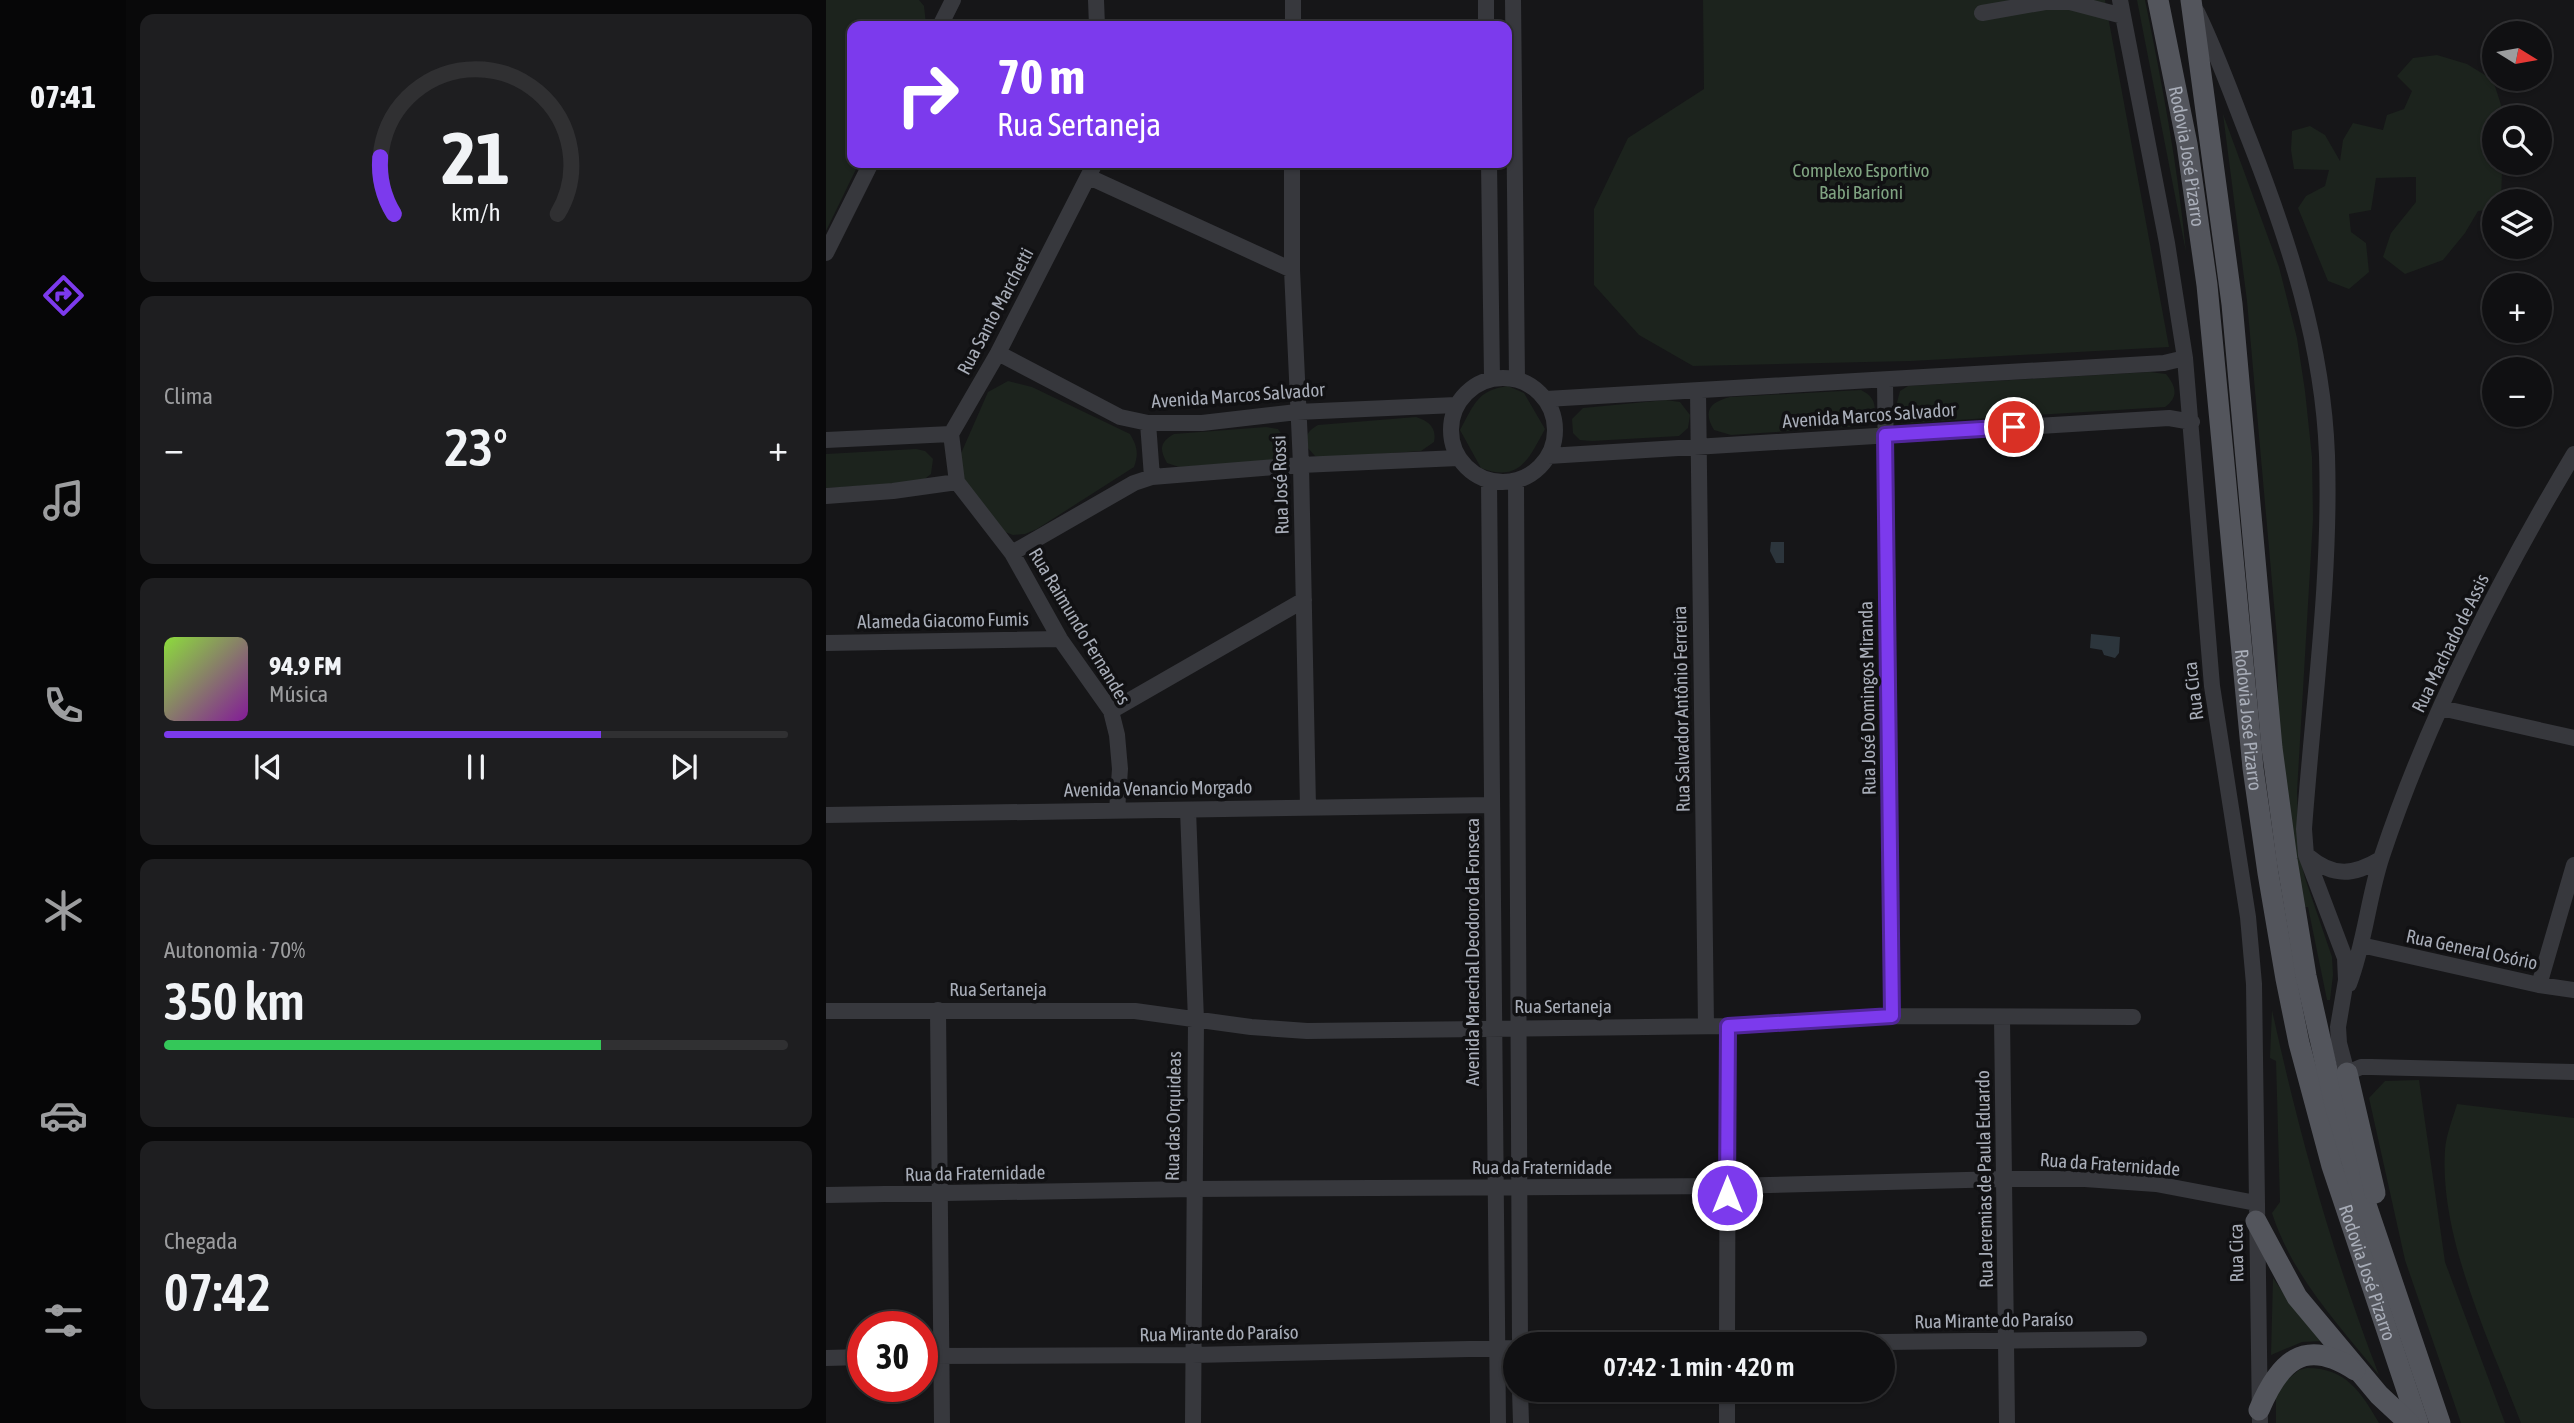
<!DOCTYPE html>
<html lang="pt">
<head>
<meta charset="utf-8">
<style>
	body { margin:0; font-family:"Asap Condensed",sans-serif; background:#1e1e20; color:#f1f3f6; height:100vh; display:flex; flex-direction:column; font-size:26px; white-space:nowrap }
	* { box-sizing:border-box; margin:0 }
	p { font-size:23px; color:#9c9d9f }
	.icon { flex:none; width:38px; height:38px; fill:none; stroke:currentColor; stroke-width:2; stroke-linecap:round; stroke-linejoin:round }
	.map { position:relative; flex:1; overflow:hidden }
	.drawer { display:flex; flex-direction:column; gap:14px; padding:14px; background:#09090a; width:700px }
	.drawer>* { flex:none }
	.guide { position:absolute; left:21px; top:21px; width:665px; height:147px; border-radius:14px; box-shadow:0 2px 5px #0004,0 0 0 2px #303032; background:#7c3aed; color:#fff; overflow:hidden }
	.needle { width:46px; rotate:101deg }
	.buttons { position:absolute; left:1656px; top:21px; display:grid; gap:14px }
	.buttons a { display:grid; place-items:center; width:70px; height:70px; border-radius:50%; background:#101012; box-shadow:0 2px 5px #0004,0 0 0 2px #303032; font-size:35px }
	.speed { position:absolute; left:21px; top:1311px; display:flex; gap:14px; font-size:35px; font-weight:700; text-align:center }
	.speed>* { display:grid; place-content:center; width:91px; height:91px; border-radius:50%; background:#101012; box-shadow:0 2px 5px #0004,0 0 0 2px #303032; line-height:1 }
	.speed .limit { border:10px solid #d22; background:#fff; color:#111 }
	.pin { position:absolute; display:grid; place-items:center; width:60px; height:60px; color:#fff; margin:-30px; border:4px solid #fff; border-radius:50%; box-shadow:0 2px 7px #0007 }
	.me { position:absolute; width:77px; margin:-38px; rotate:0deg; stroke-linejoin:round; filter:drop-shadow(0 0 5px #0008) }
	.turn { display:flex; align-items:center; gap:24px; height:147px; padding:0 35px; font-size:32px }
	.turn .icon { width:91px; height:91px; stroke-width:2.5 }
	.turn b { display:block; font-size:49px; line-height:60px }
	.big { font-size:52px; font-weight:600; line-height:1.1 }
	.drawer .card { flex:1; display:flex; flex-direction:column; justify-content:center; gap:10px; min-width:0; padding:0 24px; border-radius:14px; background:#1e1e20 }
	.drawer .dial { align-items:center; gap:0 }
	.dial svg { height:182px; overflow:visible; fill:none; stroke:#303032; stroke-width:7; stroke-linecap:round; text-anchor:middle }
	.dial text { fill:#f1f3f6; stroke:none }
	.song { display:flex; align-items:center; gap:21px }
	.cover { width:84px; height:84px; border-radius:10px; background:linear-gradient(135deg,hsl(90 70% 55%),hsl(290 70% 35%)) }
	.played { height:7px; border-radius:4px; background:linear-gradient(90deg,#7c3aed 70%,#303032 70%) }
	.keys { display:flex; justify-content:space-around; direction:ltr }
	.heat { display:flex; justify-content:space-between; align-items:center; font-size:38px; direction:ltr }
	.charge { height:10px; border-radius:5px; background:linear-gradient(90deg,#34c759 70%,#303032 0) }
	.trip { position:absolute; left:677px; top:1332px; width:392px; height:70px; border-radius:35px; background:#101012; box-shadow:0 2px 5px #0004,0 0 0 2px #303032; font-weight:600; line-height:70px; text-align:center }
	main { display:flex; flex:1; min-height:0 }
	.tab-bar { display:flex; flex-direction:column; width:126px; justify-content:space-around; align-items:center; background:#060607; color:#9c9d9f }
	.tab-bar .icon { width:49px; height:49px }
	.tab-bar .current { color:#7c3aed }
	.tab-bar b { font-size:32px; color:#f1f3f6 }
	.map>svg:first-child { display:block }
</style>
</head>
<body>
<main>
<nav class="tab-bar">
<b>07:41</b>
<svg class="icon current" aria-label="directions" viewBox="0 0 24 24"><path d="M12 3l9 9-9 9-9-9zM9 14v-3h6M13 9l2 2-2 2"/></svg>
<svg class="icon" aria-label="music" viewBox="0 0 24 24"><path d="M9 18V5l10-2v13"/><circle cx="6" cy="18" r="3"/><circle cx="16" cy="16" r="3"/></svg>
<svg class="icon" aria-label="phone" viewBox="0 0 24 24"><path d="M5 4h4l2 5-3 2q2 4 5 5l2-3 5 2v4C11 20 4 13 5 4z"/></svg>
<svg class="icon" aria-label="climate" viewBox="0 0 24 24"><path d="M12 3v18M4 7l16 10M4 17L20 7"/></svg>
<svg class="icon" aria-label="car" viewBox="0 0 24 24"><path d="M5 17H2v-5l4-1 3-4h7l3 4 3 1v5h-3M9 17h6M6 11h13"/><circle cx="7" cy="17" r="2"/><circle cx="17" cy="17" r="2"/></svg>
<svg class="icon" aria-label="filters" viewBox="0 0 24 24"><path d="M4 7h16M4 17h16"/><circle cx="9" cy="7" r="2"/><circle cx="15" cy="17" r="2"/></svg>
</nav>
<section class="drawer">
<div class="card dial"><svg viewBox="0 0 100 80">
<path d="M14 69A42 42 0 1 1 86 69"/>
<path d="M14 69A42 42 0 0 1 8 44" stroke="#7c3aed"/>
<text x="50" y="56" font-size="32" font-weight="700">21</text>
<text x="50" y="72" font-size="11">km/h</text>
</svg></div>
<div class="card"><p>Clima</p>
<div class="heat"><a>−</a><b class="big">23°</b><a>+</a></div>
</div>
<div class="card">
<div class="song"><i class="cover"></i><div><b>94.9 FM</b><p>Música</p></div></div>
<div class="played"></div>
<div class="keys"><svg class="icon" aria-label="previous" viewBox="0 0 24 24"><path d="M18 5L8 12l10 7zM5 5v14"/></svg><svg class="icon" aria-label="pause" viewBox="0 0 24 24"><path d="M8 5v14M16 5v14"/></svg><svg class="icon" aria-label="next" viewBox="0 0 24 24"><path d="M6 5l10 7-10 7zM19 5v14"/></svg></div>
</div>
<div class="card"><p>Autonomia · 70%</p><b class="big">350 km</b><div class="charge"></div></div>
<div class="card"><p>Chegada</p><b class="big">07:42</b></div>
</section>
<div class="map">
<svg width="1748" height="1423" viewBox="0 0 1748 1423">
	<rect width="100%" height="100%" fill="#161618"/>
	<!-- green -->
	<path fill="#1c231d" d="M 0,0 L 93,0 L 98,6 L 100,24 L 99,26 L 26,26 L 26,163 L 33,163 L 0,231 Z
		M 877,0 L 1279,0 L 1343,347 L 1085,361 L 867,366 L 813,335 L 768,285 L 768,209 L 802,138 L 878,89 Z
		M 1311,0 L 1319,0 C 1336,83 1352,167 1360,252 Z
		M 1611,55 L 1641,64 L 1667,80 L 1676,108 L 1672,117 L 1668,117 C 1668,125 1666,130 1665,137 C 1664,144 1668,154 1668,163 L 1673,163 L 1676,171 L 1675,201 L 1668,201 L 1668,209 L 1652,211 L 1639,233 L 1617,260 L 1579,274 L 1557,257 L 1565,233 L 1590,202 L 1590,177 L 1550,178 L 1545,210 L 1523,214 L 1525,232 L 1540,243 L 1543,272 L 1523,289 L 1502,281 L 1472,208 L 1480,196 L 1499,186 L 1503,170 L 1468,169 L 1465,150 L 1466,131 L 1484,126 L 1499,135 L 1514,161 L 1517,140 L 1527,123 L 1557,130 L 1561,115 L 1578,109 L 1586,91 L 1571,76 L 1587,58 Z
		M 1397,114 L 1453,267 L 1471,338 L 1479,391 L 1486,457 L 1487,519 L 1471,792 L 1473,853 L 1479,878 L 1506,957 L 1507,975 L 1504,1000 L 1501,1000 L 1482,907 L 1475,907 L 1453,744 L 1451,638 L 1421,301 Z
		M 1324,372 L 1340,374 C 1350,386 1353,397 1339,407 L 1082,423 L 1075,419 L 1069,410 L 1074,391 L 1082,386 Z
		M 182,381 L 206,387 L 304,434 C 311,446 313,453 308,467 L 211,529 L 199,534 L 187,535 L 174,530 L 138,479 L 133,458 L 162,392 Z
		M 682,386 L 698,393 L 719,429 C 703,458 694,483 655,468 L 634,430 C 648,405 651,390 682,386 Z
		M 1035,390 C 1045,395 1049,400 1049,412 L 1036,426 L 905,435 L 888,430 C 876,410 885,402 904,397 Z
		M 840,400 L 854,402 L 864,415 L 862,428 L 853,436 L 766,441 L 754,440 L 747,433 L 746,419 L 757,408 Z
		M 590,417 C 603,421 611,428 608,442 L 595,451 L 497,458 L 489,456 L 480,446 C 479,435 483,430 492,425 Z
		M 440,427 L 452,429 C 463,444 462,451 446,461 L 353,467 L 341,463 C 333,449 334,442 348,434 Z
		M 90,449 L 99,451 L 107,459 L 105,474 L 95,482 L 0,488 L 0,454 Z
		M 1446,1010 C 1473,1134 1507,1256 1553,1375 C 1512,1324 1466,1276 1446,1213 L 1454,1202 L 1450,1061 L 1444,1058 Z
		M 1593,1080 L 1619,1262 L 1679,1423 L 1635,1423 L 1579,1260 L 1543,1098 L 1559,1081 Z
		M 1631,1104 L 1748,1118 L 1748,1423 L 1695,1423 C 1664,1342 1613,1237 1619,1150 C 1620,1135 1627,1118 1631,1104 Z
		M 1447,1278 L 1465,1304 L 1496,1341 L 1476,1342 L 1445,1355 Z
		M 1481,1368 C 1520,1368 1535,1392 1553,1423 L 1450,1423 L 1450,1389 L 1473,1370 Z"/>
	<!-- water -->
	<path fill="#2c353c" d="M 945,542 L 958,542 L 958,563 L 950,563 L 944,551 Z
		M 1265,634 L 1294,637 L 1293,653 L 1289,658 L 1278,655 L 1276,650 L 1264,648 Z"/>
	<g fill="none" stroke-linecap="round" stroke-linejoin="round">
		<!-- minor -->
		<path stroke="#37383d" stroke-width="16" d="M 270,0 L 271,26
			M 660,0 L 660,26
			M 687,0 L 691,379
			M 1294,0 L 1341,243 L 1359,358 L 1386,686 L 1422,917 L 1428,984 L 1434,1423
			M 1371,12 C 1391,53 1406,96 1423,139 C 1463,241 1497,345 1501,455 C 1505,580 1487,705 1478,829 L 1480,855 L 1519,958 L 1520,980 L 1512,1027 L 1513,1043 L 1521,1073 L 1535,1067 L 1545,1067 L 1748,1072
			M 1156,13 L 1219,2 L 1244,2 L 1297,16
			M 114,26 L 127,0
			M 467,26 L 467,0
			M 466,163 L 466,270 L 475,465 L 482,807
			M 663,163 L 666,378
			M 263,177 L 466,270
			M 0,253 L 45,163
			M 172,353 L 294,417 L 322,423 L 376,423 L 471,412 L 630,405
			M625 430a52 52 0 1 1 104 0a52 52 0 1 1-104 0Z
			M 1059,380 L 1066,1016
			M 872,391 L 880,1026
			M 720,399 L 1338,363 L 1359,358
			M 322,423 L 326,477
			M 0,440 L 125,434
			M 722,456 L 1343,418 L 1366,422
			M 663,481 L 672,1423
			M 690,481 L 694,1344
			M 131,482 L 186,553 L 234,639 L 285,711 L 291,735 L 294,769 L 291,810
			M 131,482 L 125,434 L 172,353 L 269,163
			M 0,496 L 67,491 L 131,482
			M 186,553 L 308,483 L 326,477 L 475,465 L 632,458
			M 0,643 L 234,639
			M 1615,708 L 1748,738
			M 285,711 L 478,600
			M 362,810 L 370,1020 L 367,1423
			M 0,815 L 666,805
			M 1482,856 C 1508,878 1528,875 1555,859
			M 1535,945 L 1713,985 L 1748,990
			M 1523,984 C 1539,943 1542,898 1556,856 C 1603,715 1672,581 1748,454
			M 1713,985 L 1748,865
			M 112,1010 L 116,1423
			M 0,1011 L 309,1011 L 425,1027 L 481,1031 L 902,1026 L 1066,1016 L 1307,1017
			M 1176,1017 L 1181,1423
			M 0,1195 L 368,1189 L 900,1186 L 1179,1179 L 1259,1179 L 1330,1184 L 1430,1203
			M 897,1344 L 1313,1339
			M 901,1344 L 902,1026
			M 96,1356 L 367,1355 L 690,1348
			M 0,1358 L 37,1357
			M 694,1390 L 695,1423
			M 901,1390 L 901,1423"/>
		<!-- major -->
		<g stroke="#53555c" stroke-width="21">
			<path id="s1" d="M 1332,0 L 1361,144 L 1381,285 L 1427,768 L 1442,873 L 1460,979 L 1473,1043 L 1506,1166 L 1592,1423"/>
			<path d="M 1365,0 L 1406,304 L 1446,748 L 1461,860 L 1480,976 L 1509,1105 L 1531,1178 L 1614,1423"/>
			<path d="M 1521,1073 L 1549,1193"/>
			<path d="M 1430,1221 L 1471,1297 L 1553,1395 L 1583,1423"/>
			<path d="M 1433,1410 C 1453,1363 1477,1336 1529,1370"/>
		</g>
	</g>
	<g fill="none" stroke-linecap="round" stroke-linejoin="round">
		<!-- route casing -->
		<g stroke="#51269a" stroke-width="18">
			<path id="route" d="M 901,1195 L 902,1026 L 1066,1016 L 1059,435 L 1188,427"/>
		</g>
		<!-- route -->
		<use href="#route" stroke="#7c3aed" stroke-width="12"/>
	</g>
	<g text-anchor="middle" stroke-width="7" stroke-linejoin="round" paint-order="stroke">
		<!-- street labels -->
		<g font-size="19" fill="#a8adb8" stroke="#111113">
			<text dy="7" stroke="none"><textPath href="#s1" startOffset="159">Rodovia José Pizarro</textPath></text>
			<text transform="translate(169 311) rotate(-62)" y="7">Rua Santo Marchetti</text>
			<text transform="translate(412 395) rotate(-4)" y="7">Avenida Marcos Salvador</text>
			<text transform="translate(1043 415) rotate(-4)" y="7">Avenida Marcos Salvador</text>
			<text transform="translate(454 485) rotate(-92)" y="7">Rua José Rossi</text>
			<text transform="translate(117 620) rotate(-1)" y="7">Alameda Giacomo Fumis</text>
			<text transform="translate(254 626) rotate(59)" y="7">Rua Raimundo Fernandes</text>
			<text transform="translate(1624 643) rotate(-64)" y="7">Rua Machado de Assis</text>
			<text transform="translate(1367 691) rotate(-97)" y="7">Rua Cica</text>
			<text transform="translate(1041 698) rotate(-91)" y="7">Rua José Domingos Miranda</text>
			<text transform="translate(855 709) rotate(-91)" y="7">Rua Salvador Antônio Ferreira</text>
			<text dy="7" stroke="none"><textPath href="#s1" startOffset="726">Rodovia José Pizarro</textPath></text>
			<text transform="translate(332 788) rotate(-1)" y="7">Avenida Venancio Morgado</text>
			<text transform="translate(1646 949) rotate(12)" y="7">Rua General Osório</text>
			<text transform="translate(646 952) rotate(-90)" y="7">Avenida Marechal Deodoro da Fonseca</text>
			<text x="172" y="996">Rua Sertaneja</text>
			<text x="737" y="1013">Rua Sertaneja</text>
			<text transform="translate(347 1116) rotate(-89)" y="7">Rua das Orquideas</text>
			<text transform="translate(1284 1164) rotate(4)" y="7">Rua da Fraternidade</text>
			<text x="716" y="1174">Rua da Fraternidade</text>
			<text transform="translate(149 1173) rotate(-1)" y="7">Rua da Fraternidade</text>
			<text transform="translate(1158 1179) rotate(-91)" y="7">Rua Jeremias de Paula Eduardo</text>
			<text transform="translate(1410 1253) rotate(-91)" y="7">Rua Cica</text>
			<text dy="7" stroke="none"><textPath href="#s1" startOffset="1293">Rodovia José Pizarro</textPath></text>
			<text transform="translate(1168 1320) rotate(-1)" y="7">Rua Mirante do Paraíso</text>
			<text transform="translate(393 1333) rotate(-1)" y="7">Rua Mirante do Paraíso</text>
		</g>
		<!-- park labels -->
		<g font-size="19" fill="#7fa381" stroke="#111113">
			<text x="1035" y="177">Complexo Esportivo<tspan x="1035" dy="22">Babi Barioni</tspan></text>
		</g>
	</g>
</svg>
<div class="buttons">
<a><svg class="needle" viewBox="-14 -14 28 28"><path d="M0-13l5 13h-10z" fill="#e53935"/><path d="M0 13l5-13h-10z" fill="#9c9d9f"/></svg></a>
<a><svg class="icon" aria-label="search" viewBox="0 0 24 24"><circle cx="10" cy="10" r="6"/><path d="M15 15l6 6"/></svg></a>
<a><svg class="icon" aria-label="layers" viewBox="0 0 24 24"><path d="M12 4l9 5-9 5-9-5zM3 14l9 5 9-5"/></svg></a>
<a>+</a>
<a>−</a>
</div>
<div class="speed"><div class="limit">30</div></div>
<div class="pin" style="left:1188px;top:427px;background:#d93025"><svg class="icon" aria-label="arrive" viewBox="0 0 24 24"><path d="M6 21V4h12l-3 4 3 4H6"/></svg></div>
<svg class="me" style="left:901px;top:1195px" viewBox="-20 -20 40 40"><circle r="17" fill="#7c3aed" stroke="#fff" stroke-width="3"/><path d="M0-11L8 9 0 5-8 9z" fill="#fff"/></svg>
<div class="trip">07:42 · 1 min · 420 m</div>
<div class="guide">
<div class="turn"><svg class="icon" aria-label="right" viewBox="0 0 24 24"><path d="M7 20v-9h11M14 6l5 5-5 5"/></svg><div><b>70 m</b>Rua Sertaneja</div></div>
</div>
</div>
</main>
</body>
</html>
